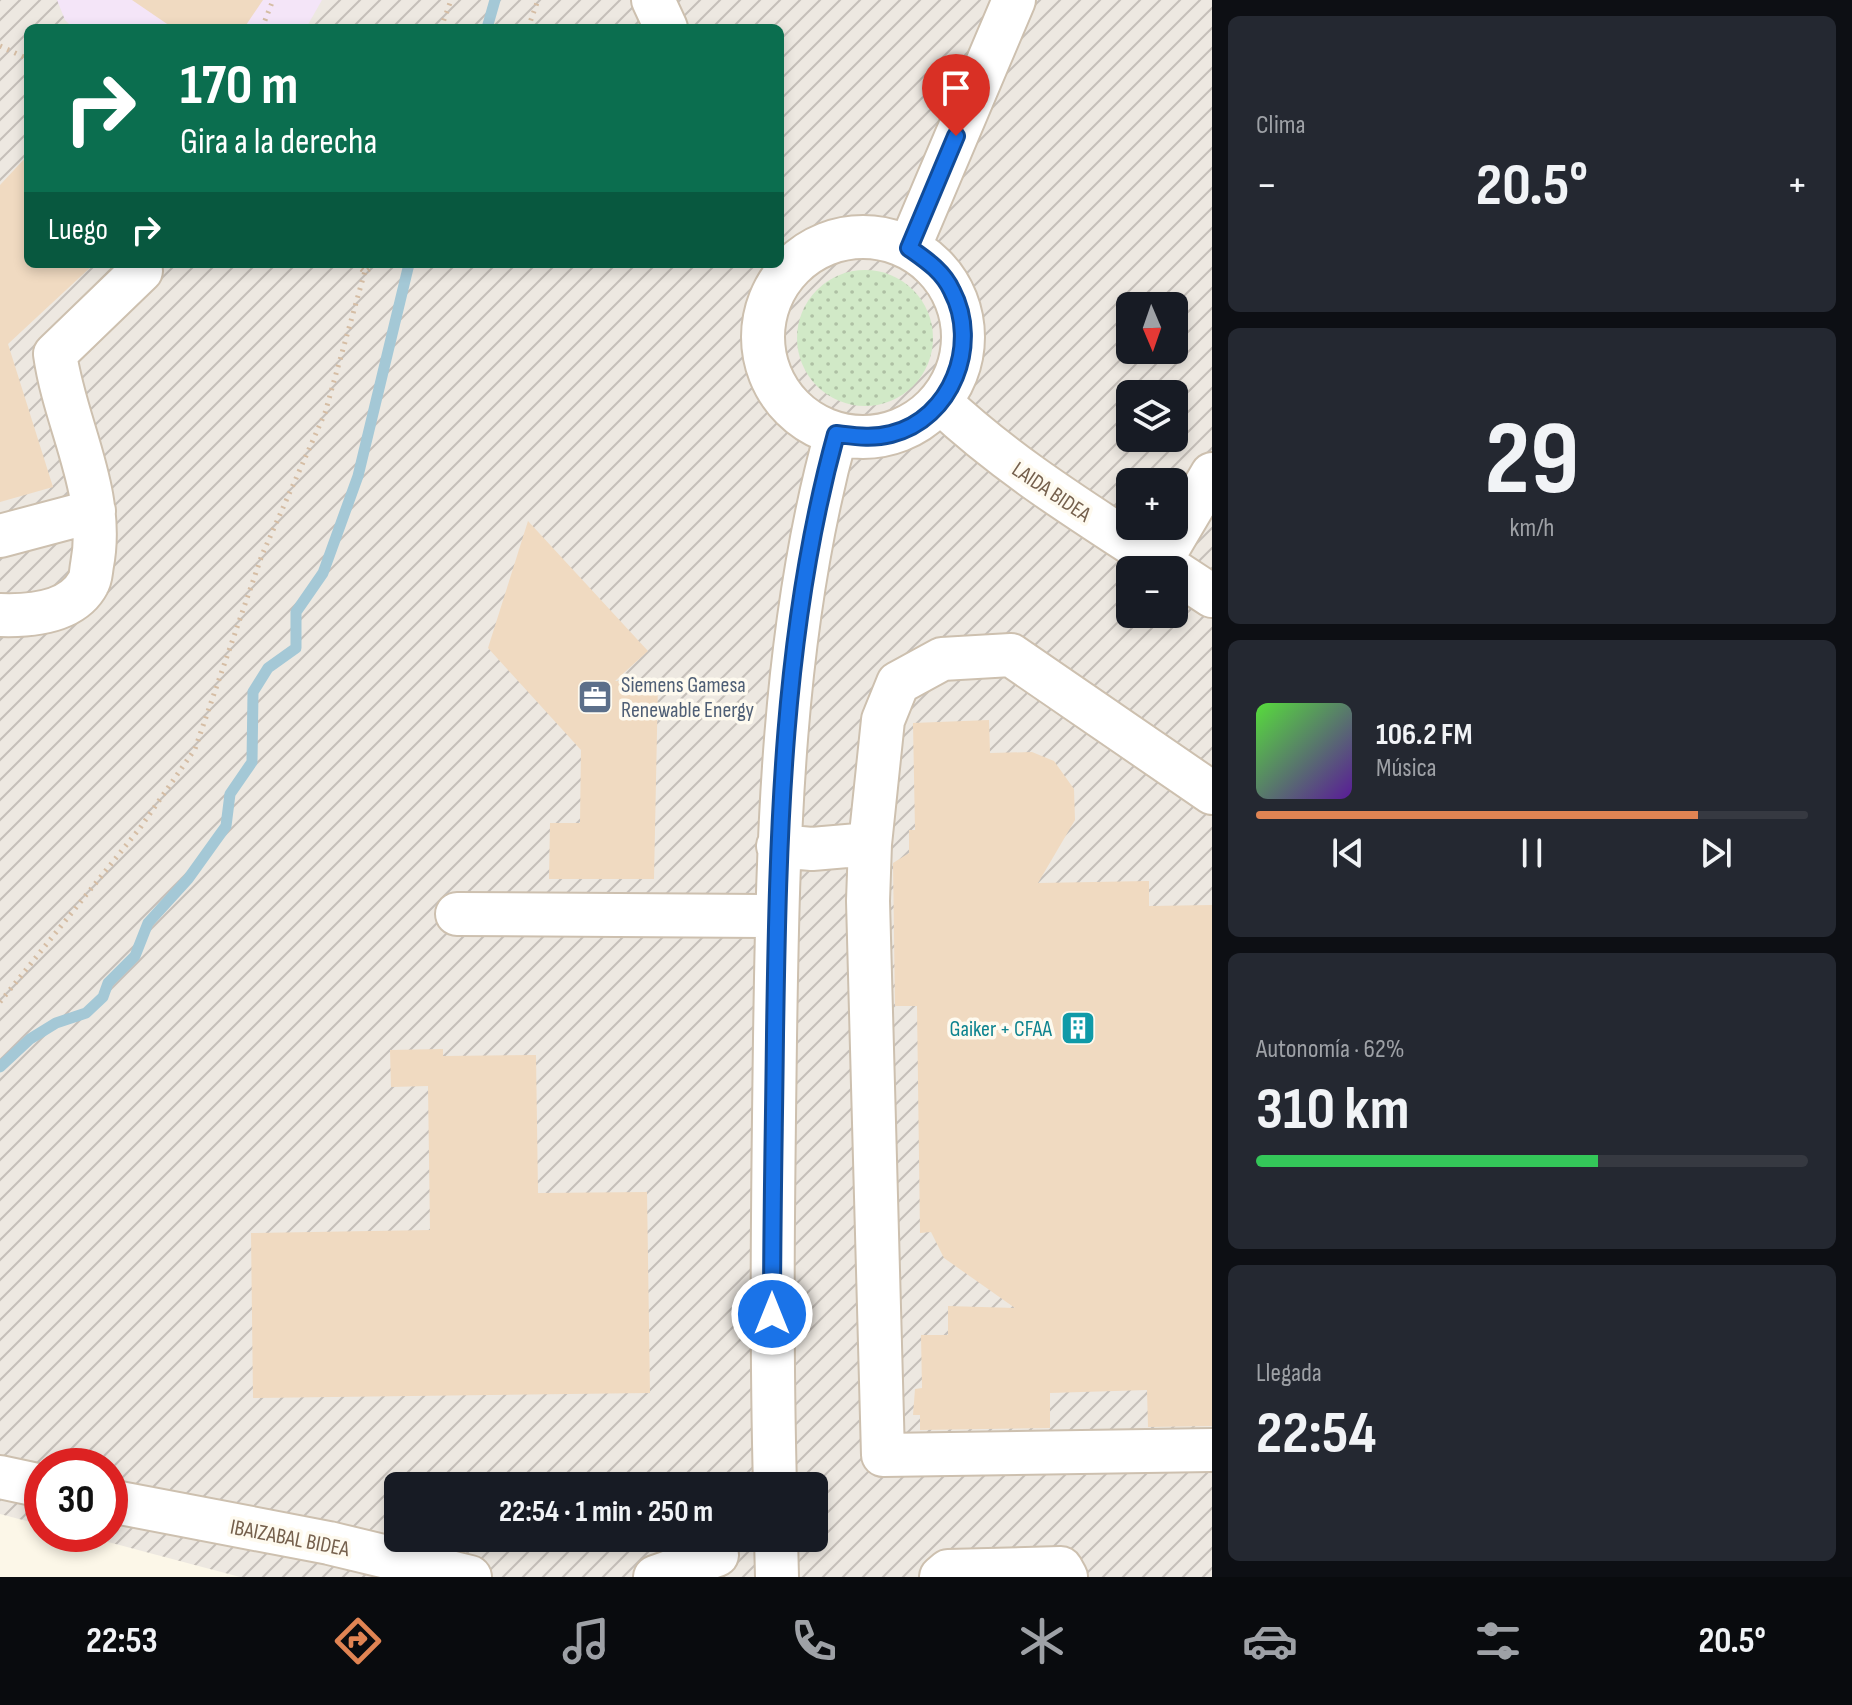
<!DOCTYPE html>
<html lang="es">
<head>
<meta charset="utf-8">
<style>
	body { margin:0; font-family:"Sofia Sans Condensed",sans-serif; background:#242831; color:#f1f3f6; height:100vh; display:flex; flex-direction:column; font-size:30px; white-space:nowrap }
	* { box-sizing:border-box; margin:0 }
	p { font-size:26px; color:#9ea1a6 }
	.icon { flex:none; width:44px; height:44px; fill:none; stroke:currentColor; stroke-width:2; stroke-linecap:round; stroke-linejoin:round }
	.map { position:relative; flex:1; overflow:hidden }
	.side { display:flex; flex-direction:column; gap:16px; padding:16px; background:#0d0f14; width:640px }
	.side>* { flex:none }
	.banner { position:absolute; left:24px; top:24px; width:760px; height:244px; border-radius:12px; box-shadow:0 4px 12px #0003; background:#0b6e4f; color:#fff; overflow:hidden }
	.needle { width:52px; rotate:178deg }
	.buttons { position:absolute; left:1116px; top:292px; display:grid; gap:16px }
	.buttons a { display:grid; place-items:center; width:72px; height:72px; border-radius:12px; background:#171b24; box-shadow:0 4px 12px #0003; font-size:40px }
	.speed { position:absolute; left:24px; top:1448px; display:flex; gap:16px; font-size:40px; font-weight:700; text-align:center }
	.speed>* { display:grid; place-content:center; width:104px; height:104px; border-radius:50%; background:#171b24; box-shadow:0 4px 12px #0003; line-height:1 }
	.speed .limit { border:12px solid #d22; background:#fff; color:#111 }
	.pin { position:absolute; display:grid; place-items:center; width:68px; height:68px; color:#fff; margin:-82px -34px; border-radius:50% 50% 50% 0; rotate:-45deg; box-shadow:0 0 8px #0007 }
	.pin .icon { rotate:45deg }
	.me { position:absolute; width:88px; margin:-44px; rotate:0deg; stroke-linejoin:round; filter:drop-shadow(0 0 6px #0008) }
	.turn { display:flex; align-items:center; gap:28px; height:168px; padding:0 24px; font-size:36px }
	.turn .icon { width:104px; height:104px; stroke-width:2.5 }
	.turn b { display:block; font-size:56px; line-height:68px }
	.then { display:flex; align-items:center; height:76px; padding:0 24px; background:#0003; gap:16px; font-size:30px }
	.big { font-size:60px; font-weight:700; line-height:1.1 }
	.side .card { flex:1; display:flex; flex-direction:column; justify-content:center; gap:12px; min-width:0; padding:0 28px; border-radius:12px; background:#242831 }
	.side .dial { align-items:center; gap:0 }
	.dial b { font-size:104px; line-height:1 }
	.song { display:flex; align-items:center; gap:24px }
	.cover { width:96px; height:96px; border-radius:12px; background:linear-gradient(135deg,hsl(110 70% 55%),hsl(270 70% 35%)) }
	.played { height:8px; border-radius:4px; background:linear-gradient(90deg,#e08453 80%,#363941 80%) }
	.keys { display:flex; justify-content:space-around; direction:ltr }
	.heat { display:flex; justify-content:space-between; align-items:center; font-size:44px; direction:ltr }
	.charge { height:12px; border-radius:6px; background:linear-gradient(90deg,#34c759 62%,#363941 0) }
	.trip { position:absolute; left:384px; top:1472px; width:444px; height:80px; border-radius:12px; background:#171b24; box-shadow:0 4px 12px #0003; font-weight:700; line-height:80px; text-align:center }
	.tab-bar { display:flex; height:128px; justify-content:space-around; align-items:center; background:#090b0e; color:#9ea1a6 }
	.tab-bar .icon { width:56px; height:56px }
	.tab-bar .on { color:#e08453 }
	.tab-bar b { font-size:36px; color:#f1f3f6 }
	main { display:flex; flex:1; min-height:0 }
	.map>svg:first-child { display:block }
</style>
</head>
<body>
<main>
<div class="map">
<svg width="1212" height="1577" viewBox="0 0 1212 1577">
	<defs>
		<pattern id="industrial-furrows" width="10" height="10" patternUnits="userSpaceOnUse" patternTransform="scale(2)"><rect width="10" height="10" fill="#ede8e1"/><path d="M-1 1l2-2M0 10L10 0M9 11l2-2" fill="none" stroke="#c5bfb9"/></pattern>
		<pattern id="grass-dots" width="8" height="8" patternUnits="userSpaceOnUse" patternTransform="scale(2)"><rect width="8" height="8" fill="#d1e9c7"/><path d="M2 2h.1M6 6h.1" fill="none" stroke="#aec0a4" stroke-width="1.8" stroke-linecap="round"/></pattern>
	</defs>
	<rect width="100%" height="100%" fill="#fcf7e8"/>
	<!-- industrial -->
	<path fill="url(#industrial-furrows)" fill-rule="evenodd" d="M 0,0 L 1212,0 L 1212,1577 L 240,1577 L 78,1534 L 110,1534 L 110,1466 L 42,1466 L 42,1525 L 0,1514 ZM 28,28 L 780,28 L 780,264 L 28,264 ZM 1130,306 L 1174,306 L 1174,350 L 1130,350 ZM 1130,394 L 1174,394 L 1174,438 L 1130,438 ZM 1130,482 L 1174,482 L 1174,526 L 1130,526 ZM 1130,570 L 1174,570 L 1174,614 L 1130,614 ZM 398,1486 L 814,1486 L 814,1538 L 398,1538 Z"/>
	<!-- education -->
	<path fill="#f4e5f8" d="M 57,0 L 322,0 L 306,28 L 73,28 L 65,20 Z"/>
	<!-- grass -->
	<path fill="url(#grass-dots)" d="M797 338a68 68 0 1 1 136 0a68 68 0 1 1-136 0Z"/>
	<g fill="none" stroke-linecap="round" stroke-linejoin="round">
		<!-- stream -->
		<path stroke="#a4c8d6" stroke-width="11" d="M 487,28 L 495,0
			M 0,1067 L 30,1039 L 56,1023 L 86,1013 L 103,997 L 108,983 L 135,956 L 148,923 L 188,879 L 226,826 L 230,794 L 252,762 L 253,692 L 268,668 L 296,648 L 296,612 L 323,573 L 358,476 L 409,264"/>
	</g>
	<!-- building -->
	<path fill="#f0dac1" d="M 132,0 L 263,0 L 244,28 L 173,28 Z
		M 28,155 L 28,264 L 94,264 L 8,344 L 53,487 L 0,502 L 0,185 Z
		M 528,521 L 648,651 L 615,681 L 658,682 L 654,879 L 549,879 L 550,823 L 580,823 L 581,750 L 488,648 Z
		M 989,720 L 990,753 L 1032,752 L 1054,761 L 1074,789 L 1075,820 L 1038,883 L 1149,881 L 1149,906 L 1212,905 L 1212,1426 L 1148,1427 L 1147,1390 L 1050,1393 L 1050,1428 L 920,1430 L 920,1415 L 913,1415 L 915,1389 L 922,1388 L 921,1335 L 948,1335 L 948,1306 L 1015,1308 L 944,1258 L 931,1232 L 920,1233 L 917,1006 L 895,1006 L 893,863 L 909,853 L 909,830 L 915,830 L 913,723 Z
		M 443,1049 L 443,1056 L 536,1055 L 538,1193 L 647,1192 L 650,1393 L 253,1398 L 251,1233 L 430,1230 L 428,1086 L 391,1087 L 390,1050 Z"/>
	<g fill="none" stroke-linecap="round" stroke-linejoin="round">
		<!-- minor casing -->
		<g stroke="#cdc0af" stroke-width="46">
			<path id="minor" d="M 653,0 L 666,28
				M763 337a100 100 0 1 1 200 0a100 100 0 1 1-200 0Z
				M 909,248 L 1014,0
				M 940,402 C 1014,471 1089,515 1172,570
				M 0,536 L 94,511
				M 1160,562 L 1212,474
				M 1174,571 L 1212,596
				M 0,615 C 30,616 72,613 88,583 C 91,579 91,570 92,565 C 106,492 65,425 55,354 L 141,271
				M 870,844 L 883,720 L 898,683 L 942,659 L 1011,655 L 1212,793
				M 778,846 L 812,849 L 870,844 L 868,901 L 883,1455 L 1212,1450
				M 457,914 L 776,916
				M 0,1477 L 42,1486
				M 775,1486 C 771,1337 773,1188 775,1039 C 778,836 782,631 836,434
				M 110,1501 L 329,1543 L 470,1577
				M 776,1538 L 777,1577
				M 655,1577 L 717,1555
				M 941,1577 L 948,1571 L 1061,1568 L 1066,1577"/>
		</g>
		<!-- path -->
		<path stroke="#d5bda4" stroke-width="5" stroke-dasharray="2 6" stroke-linecap="butt" d="M 262,28 L 273,0
			M 441,28 L 451,0
			M 528,28 L 538,0
			M 0,46 L 28,59
			M 355,264 L 365,272 L 376,264
			M 0,1002 L 140,828 L 195,749 L 262,555 L 325,413 L 367,264"/>
		<!-- minor -->
		<use href="#minor" stroke="#fff" stroke-width="42"/>
	</g>
	<g fill="none" stroke-linecap="round" stroke-linejoin="round">
		<!-- route casing -->
		<g stroke="#114b97" stroke-width="20">
			<path id="route" d="M 772,1314 C 772,1221 774,1128 775,1035 C 778,834 782,630 836,434 C 854,436 872,439 891,434 C 952,419 980,344 952,291 C 943,271 926,260 909,248 L 956,136"/>
		</g>
		<!-- route -->
		<use href="#route" stroke="#1a73e8" stroke-width="14"/>
	</g>
	<!-- icons -->
	<defs>
		<g id="office-square" transform="scale(1.8)"><rect x="-9" y="-9" width="18" height="18" rx="4" fill="#5c6f8a" stroke="#fefaef"/><path d="M-6-3h4V-5.5h4V-3h4V5H-6ZM-1-4.5V-3h2v-1.5ZM-6 0V1H6V0Z" fill="#fff"/></g>
		<g id="building-square" transform="scale(1.8)"><rect x="-9" y="-9" width="18" height="18" rx="4" fill="#0f9aa8" stroke="#fefaef"/><path d="M-4-6H4V6H1V3H-1V6H-4ZM-2.5-4.3h1.7v1.8h-1.7ZM.8-4.3h1.7v1.8H.8ZM-2.5-1h1.7V.8h-1.7ZM.8-1h1.7V.8H.8Z" fill="#fff"/></g>
	</defs>
	<g fill-rule="evenodd">
		<use href="#office-square" x="595" y="697"/>
		<use href="#building-square" x="1078" y="1028"/>
	</g>
	<g text-anchor="middle" stroke-width="7" stroke-linejoin="round" paint-order="stroke">
		<!-- street labels -->
		<g font-size="22" fill="#75604d" stroke="#fefaef">
			<text transform="translate(1052 491) rotate(34)" y="8">LAIDA BIDEA</text>
			<text transform="translate(290 1537) rotate(11)" y="8">IBAIZABAL BIDEA</text>
		</g>
		<!-- service labels -->
		<g font-size="22" fill="#4e5e75" stroke="#fefaef" text-anchor="start">
			<text x="621" y="692">Siemens Gamesa<tspan x="621" dy="25">Renewable Energy</tspan></text>
		</g>
		<!-- culture labels -->
		<g font-size="22" fill="#0d838f" stroke="#fefaef" text-anchor="end">
			<text x="1052" y="1036">Gaiker + CFAA</text>
		</g>
	</g>
</svg>
<div class="buttons">
<a><svg class="needle" viewBox="-14 -14 28 28"><path d="M0-13l5 13h-10z" fill="#e53935"/><path d="M0 13l5-13h-10z" fill="#9ea1a6"/></svg></a>
<a><svg class="icon" aria-label="layers" viewBox="0 0 24 24"><path d="M12 4l9 5-9 5-9-5zM3 14l9 5 9-5"/></svg></a>
<a>+</a>
<a>−</a>
</div>
<div class="speed"><div class="limit">30</div></div>
<div class="pin" style="left:956px;top:136px;background:#d93025"><svg class="icon" aria-label="arrive" viewBox="0 0 24 24"><path d="M6 21V4h12l-3 4 3 4H6"/></svg></div>
<svg class="me" style="left:772px;top:1314px" viewBox="-20 -20 40 40"><circle r="17" fill="#1a73e8" stroke="#fff" stroke-width="3"/><path d="M0-11L8 9 0 5-8 9z" fill="#fff"/></svg>
<div class="trip">22:54 · 1 min · 250 m</div>
<div class="banner">
<div class="turn"><svg class="icon" aria-label="right" viewBox="0 0 24 24"><path d="M7 20v-9h11M14 6l5 5-5 5"/></svg><div><b>170 m</b>Gira a la derecha</div></div>
<div class="then">Luego<svg class="icon" aria-label="right" viewBox="0 0 24 24"><path d="M7 20v-9h11M14 6l5 5-5 5"/></svg></div>
</div>
</div>
<section class="side">
<div class="card"><p>Clima</p>
<div class="heat"><a>−</a><b class="big">20.5°</b><a>+</a></div>
</div>
<div class="card dial"><b>29</b><p>km/h</p></div>
<div class="card">
<div class="song"><i class="cover"></i><div><b>106.2 FM</b><p>Música</p></div></div>
<div class="played"></div>
<div class="keys"><svg class="icon" aria-label="previous" viewBox="0 0 24 24"><path d="M18 5L8 12l10 7zM5 5v14"/></svg><svg class="icon" aria-label="pause" viewBox="0 0 24 24"><path d="M8 5v14M16 5v14"/></svg><svg class="icon" aria-label="next" viewBox="0 0 24 24"><path d="M6 5l10 7-10 7zM19 5v14"/></svg></div>
</div>
<div class="card"><p>Autonomía · 62%</p><b class="big">310 km</b><div class="charge"></div></div>
<div class="card"><p>Llegada</p><b class="big">22:54</b></div>
</section>
</main>
<nav class="tab-bar">
<b>22:53</b>
<svg class="icon on" aria-label="directions" viewBox="0 0 24 24"><path d="M12 3l9 9-9 9-9-9zM9 14v-3h6M13 9l2 2-2 2"/></svg>
<svg class="icon" aria-label="music" viewBox="0 0 24 24"><path d="M9 18V5l10-2v13"/><circle cx="6" cy="18" r="3"/><circle cx="16" cy="16" r="3"/></svg>
<svg class="icon" aria-label="phone" viewBox="0 0 24 24"><path d="M5 4h4l2 5-3 2q2 4 5 5l2-3 5 2v4C11 20 4 13 5 4z"/></svg>
<svg class="icon" aria-label="climate" viewBox="0 0 24 24"><path d="M12 3v18M4 7l16 10M4 17L20 7"/></svg>
<svg class="icon" aria-label="car" viewBox="0 0 24 24"><path d="M5 17H2v-5l4-1 3-4h7l3 4 3 1v5h-3M9 17h6M6 11h13"/><circle cx="7" cy="17" r="2"/><circle cx="17" cy="17" r="2"/></svg>
<svg class="icon" aria-label="filters" viewBox="0 0 24 24"><path d="M4 7h16M4 17h16"/><circle cx="9" cy="7" r="2"/><circle cx="15" cy="17" r="2"/></svg>
<b>20.5°</b>
</nav>
</body>
</html>
